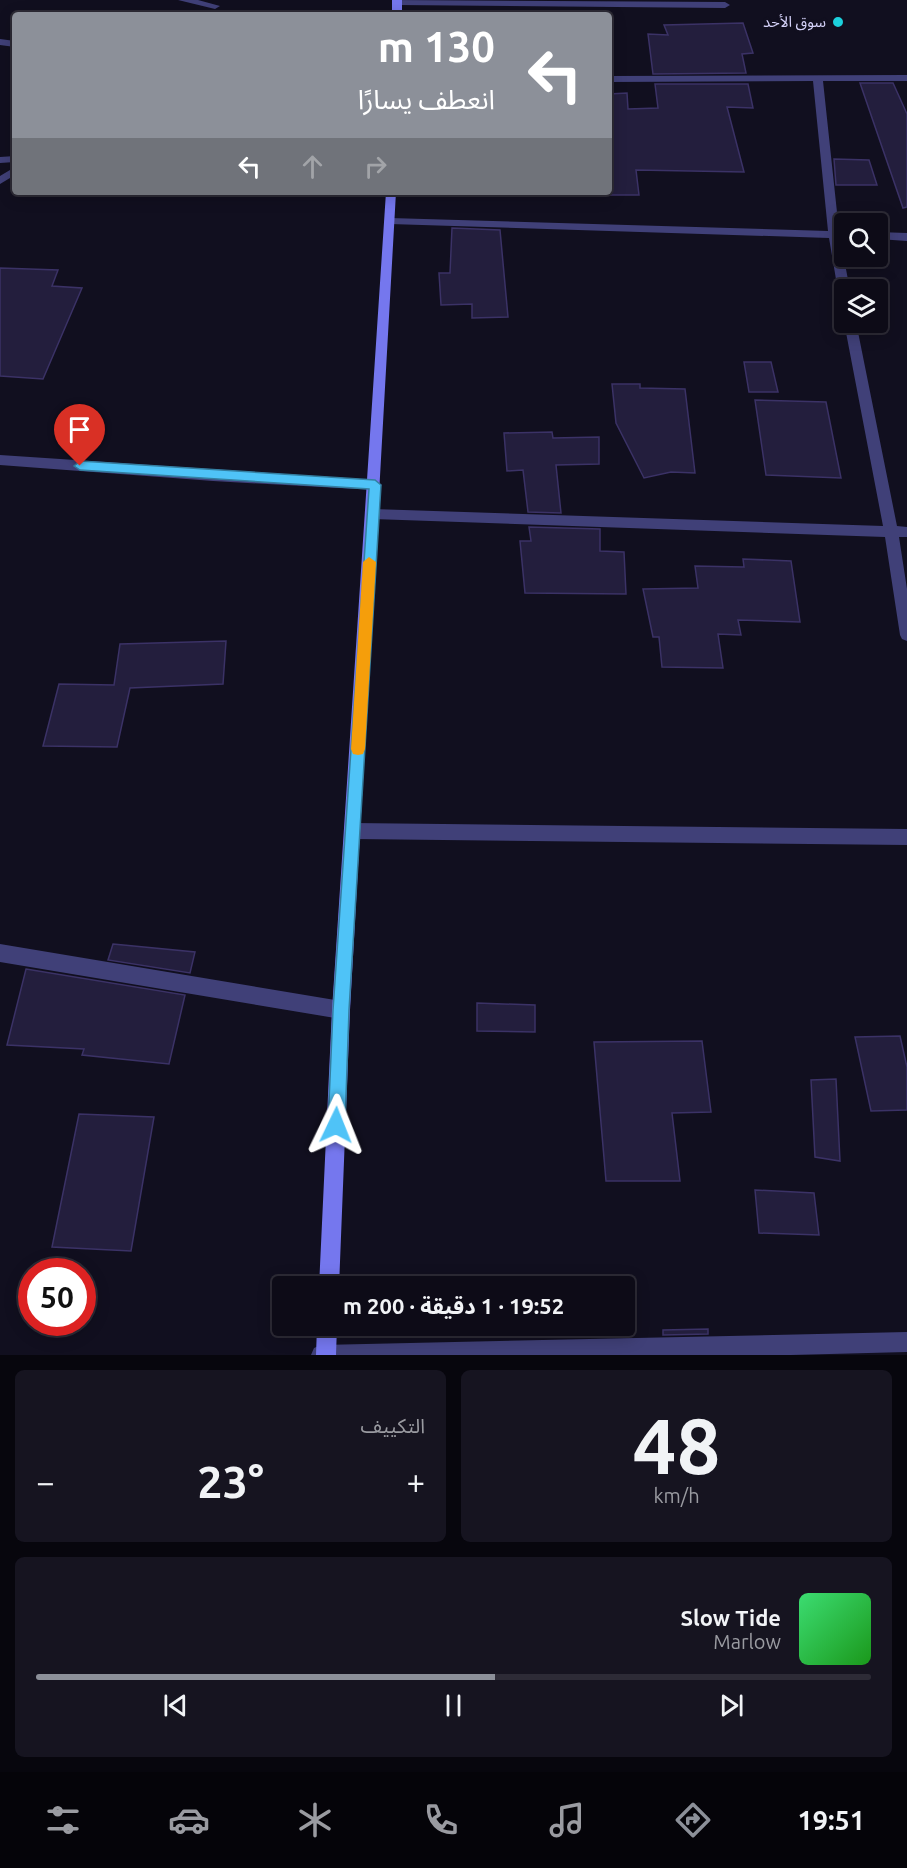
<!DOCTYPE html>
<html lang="ar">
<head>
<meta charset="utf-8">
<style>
	body { margin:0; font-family:Ubuntu,"Noto Sans Arabic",sans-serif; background:#161420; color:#f1f3f6; direction:rtl; height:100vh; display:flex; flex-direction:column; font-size:22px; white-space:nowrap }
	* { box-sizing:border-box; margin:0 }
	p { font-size:20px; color:#9a9ba1 }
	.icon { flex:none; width:33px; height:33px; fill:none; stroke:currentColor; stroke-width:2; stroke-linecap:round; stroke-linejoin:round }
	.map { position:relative; height:1355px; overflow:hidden; direction:ltr }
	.sheet { display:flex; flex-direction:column; gap:15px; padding:15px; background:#07060d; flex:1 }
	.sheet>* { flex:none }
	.hud { position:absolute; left:12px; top:12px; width:600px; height:183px; border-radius:6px; box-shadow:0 3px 15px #0003,0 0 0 2px #2d2b36; direction:rtl; background:#8c9099; color:#fff; overflow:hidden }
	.buttons { position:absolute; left:834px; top:213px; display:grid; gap:12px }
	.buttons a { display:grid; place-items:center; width:54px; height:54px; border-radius:6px; background:#0d0b17; box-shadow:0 3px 15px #0003,0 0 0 2px #2d2b36; font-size:30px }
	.speed { position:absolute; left:18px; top:1258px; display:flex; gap:12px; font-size:30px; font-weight:700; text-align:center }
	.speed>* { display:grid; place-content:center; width:78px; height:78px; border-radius:50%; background:#0d0b17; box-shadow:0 3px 15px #0003,0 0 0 2px #2d2b36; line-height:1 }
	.speed .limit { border:9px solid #d22; background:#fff; color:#111 }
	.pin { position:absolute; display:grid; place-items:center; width:51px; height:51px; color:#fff; margin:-62px -26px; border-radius:50% 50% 50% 0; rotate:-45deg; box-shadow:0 0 6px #0007 }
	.pin .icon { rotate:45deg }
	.me { position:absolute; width:66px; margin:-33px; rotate:2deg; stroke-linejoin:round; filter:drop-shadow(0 0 4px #0008) }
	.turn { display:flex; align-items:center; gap:21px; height:126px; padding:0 18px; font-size:27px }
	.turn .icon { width:78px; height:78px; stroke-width:2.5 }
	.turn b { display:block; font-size:42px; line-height:51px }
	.lanes { display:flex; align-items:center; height:57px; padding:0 18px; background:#0003; justify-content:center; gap:30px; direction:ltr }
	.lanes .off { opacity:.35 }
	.big { font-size:45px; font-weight:700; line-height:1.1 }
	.sheet .tile { flex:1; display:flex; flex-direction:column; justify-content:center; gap:9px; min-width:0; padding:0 21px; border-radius:9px; background:#161420 }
	.sheet .dial { align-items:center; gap:0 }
	.dial b { font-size:78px; line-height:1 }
	.song { display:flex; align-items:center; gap:18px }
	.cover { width:72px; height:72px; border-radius:9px; background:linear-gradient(135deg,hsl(140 70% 55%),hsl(120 70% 35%)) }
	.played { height:6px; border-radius:3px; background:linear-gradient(90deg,#8c9099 55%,#2d2b36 55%) }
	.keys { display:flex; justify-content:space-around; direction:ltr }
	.heat { display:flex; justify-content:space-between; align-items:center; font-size:33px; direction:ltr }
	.sheet .tiles { flex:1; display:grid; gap:15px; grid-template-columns:1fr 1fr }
	.tile:last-child { grid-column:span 2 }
	.trip { position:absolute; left:272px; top:1276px; width:363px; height:60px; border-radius:6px; background:#0d0b17; box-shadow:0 3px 15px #0003,0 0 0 2px #2d2b36; font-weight:700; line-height:60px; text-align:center; direction:rtl }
	.tabs { display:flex; height:96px; justify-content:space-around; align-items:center; background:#050409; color:#9a9ba1 }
	.tabs .icon { width:42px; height:42px }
	.tabs .on { color:#8c9099 }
	.tabs b { font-size:27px; color:#f1f3f6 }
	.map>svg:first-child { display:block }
</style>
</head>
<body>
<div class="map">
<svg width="907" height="1355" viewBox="0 0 907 1355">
	<rect width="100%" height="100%" fill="#110f1f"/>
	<!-- building -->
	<path fill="#231e3d" stroke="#3b3266" stroke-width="1.5" d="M 743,23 L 753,53 L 742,54 L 746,73 L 653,74 L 648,34 L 668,35 L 664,25 Z
		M 860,83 L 893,83 L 907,114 L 907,207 L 903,208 Z
		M 655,84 L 748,84 L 753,108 L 727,107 L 744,172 L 636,170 L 639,195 L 609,195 L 609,94 L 627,93 L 628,109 L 658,108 Z
		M 834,159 L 869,160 L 877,185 L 836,185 Z
		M 452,228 L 500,230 L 508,317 L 472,318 L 472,304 L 441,305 L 439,273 L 450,273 Z
		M 0,268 L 58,270 L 52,286 L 82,288 L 43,379 L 0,376 Z
		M 744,362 L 771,362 L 778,392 L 749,392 Z
		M 612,384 L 640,384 L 640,388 L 685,389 L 695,473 L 671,472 L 644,478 L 616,423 Z
		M 755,400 L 826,402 L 841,478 L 766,475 Z
		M 552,432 L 553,438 L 599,437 L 599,464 L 556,465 L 561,513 L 528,512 L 523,470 L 507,471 L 504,433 Z
		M 529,527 L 600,529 L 600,551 L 624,552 L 626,594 L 525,593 L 520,541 L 531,541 Z
		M 743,559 L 791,561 L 800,622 L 738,620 L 741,635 L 718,634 L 723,668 L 662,667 L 659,637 L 653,637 L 643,589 L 698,588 L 695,566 L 744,567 Z
		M 226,641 L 223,684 L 130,688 L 117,747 L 43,746 L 59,684 L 114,685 L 120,644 Z
		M 113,944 L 195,952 L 190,973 L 108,960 Z
		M 26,969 L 185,995 L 169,1064 L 82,1055 L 84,1049 L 7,1045 Z
		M 477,1003 L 535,1005 L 535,1032 L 477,1031 Z
		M 900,1036 L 907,1067 L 907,1110 L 871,1111 L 855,1037 Z
		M 702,1041 L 711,1112 L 672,1113 L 680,1181 L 606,1181 L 594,1042 Z
		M 836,1079 L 840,1161 L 815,1157 L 811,1080 Z
		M 79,1114 L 154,1117 L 131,1251 L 52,1247 Z
		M 755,1190 L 814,1193 L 819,1235 L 759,1233 Z
		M 708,1329 L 708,1334 L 663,1335 L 663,1330 Z"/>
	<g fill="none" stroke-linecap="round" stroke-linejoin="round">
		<!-- minor -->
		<path fill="#404078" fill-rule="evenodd" d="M 178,0 L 198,0 L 220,6 L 215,9 Z
			M 394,0 L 725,2 L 730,5 L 725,8 L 397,5 L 392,2 Z
			M 0,39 L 15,41 L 15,47 L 0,45 Z
			M 907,75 L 907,81 L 823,81 L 839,231 L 844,232 L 844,238 L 840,238 L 850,290 L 844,290 L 844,295 L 838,291 L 829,238 L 390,224 L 384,221 L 390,218 L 828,231 L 813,81 L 609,82 L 609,76 Z
			M 15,156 L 15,162 L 0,163 L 0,157 Z
			M 15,167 L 15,175 L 0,184 L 0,176 Z
			M 878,232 L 907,233 L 907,241 L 878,239 Z
			M 844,322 L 856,322 L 897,526 L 907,527 L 907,537 L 899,537 L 907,589 L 907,641 L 902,639 L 900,635 L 885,537 L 373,519 L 366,514 L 373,509 L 883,526 Z
			M 353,823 L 907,829 L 907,845 L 353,839 L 347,836 L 345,831 L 347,826 Z
			M 0,944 L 341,1001 L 347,1004 L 350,1010 L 347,1016 L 341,1019 L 0,962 Z
			M 907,1332 L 907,1352 L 791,1355 L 311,1355 L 314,1348 L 321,1345 Z"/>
		<!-- tertiary -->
		<path fill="#404078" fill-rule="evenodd" d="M 0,455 L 375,480 L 382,485 L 375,490 L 213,481 L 0,465 Z"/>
		<!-- secondary -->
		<path fill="#7577ee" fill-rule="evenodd" d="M 392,0 L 402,0 L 402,15 L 392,15 Z
			M 386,192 L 396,192 L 350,1010 L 339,1287 L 319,1287 L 332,1010 Z
			M 317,1326 L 337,1326 L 336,1355 L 316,1355 Z"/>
	</g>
	<!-- route -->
	<path fill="#4fc3f7" stroke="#337fa1" stroke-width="1.5" d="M 80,461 L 375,480 L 381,485 L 349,1010 L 345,1125 L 342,1132 L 336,1134 L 330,1132 L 328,1125 L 333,1010 L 369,489 L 80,470 L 74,466 Z"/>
	<!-- slow -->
	<path fill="#f59e0b" d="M 369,557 L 376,562 L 365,749 L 363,754 L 358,755 L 353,754 L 351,749 L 363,562 Z"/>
	<!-- markers -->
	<circle fill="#1cd0dc" stroke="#110f1f" stroke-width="2" cx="838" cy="22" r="6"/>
	<g text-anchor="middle" stroke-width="6" stroke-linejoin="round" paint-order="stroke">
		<!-- far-poi labels -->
		<g font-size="15" fill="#d5d2f9" stroke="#110f1f" text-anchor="end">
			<text x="826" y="27">سوق الأحد</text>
		</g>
	</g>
</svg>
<div class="buttons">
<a><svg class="icon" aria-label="search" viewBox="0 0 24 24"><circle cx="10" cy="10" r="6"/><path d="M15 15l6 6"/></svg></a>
<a><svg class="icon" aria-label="layers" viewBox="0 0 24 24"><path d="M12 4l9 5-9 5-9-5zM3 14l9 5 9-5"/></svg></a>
</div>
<div class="speed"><div class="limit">50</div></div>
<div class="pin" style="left:80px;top:466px;background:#d93025"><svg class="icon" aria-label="arrive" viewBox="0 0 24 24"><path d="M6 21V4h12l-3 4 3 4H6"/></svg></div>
<svg class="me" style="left:336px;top:1125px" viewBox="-20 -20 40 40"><path d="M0-17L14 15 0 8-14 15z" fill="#4fc3f7" stroke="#fff" stroke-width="4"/></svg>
<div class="trip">19:52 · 1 دقيقة · 200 m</div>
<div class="hud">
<div class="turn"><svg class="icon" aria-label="left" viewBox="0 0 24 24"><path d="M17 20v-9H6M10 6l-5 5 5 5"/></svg><div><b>130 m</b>انعطف يسارًا</div></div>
<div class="lanes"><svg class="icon" aria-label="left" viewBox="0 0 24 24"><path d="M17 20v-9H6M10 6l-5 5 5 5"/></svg><svg class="icon off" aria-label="ahead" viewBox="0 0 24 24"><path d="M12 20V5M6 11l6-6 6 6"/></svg><svg class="icon off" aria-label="right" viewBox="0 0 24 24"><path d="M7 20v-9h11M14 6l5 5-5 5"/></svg></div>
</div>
</div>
<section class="sheet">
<div class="tiles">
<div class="tile dial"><b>48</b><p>km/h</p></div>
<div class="tile"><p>التكييف</p>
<div class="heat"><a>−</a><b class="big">23°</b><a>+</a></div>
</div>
<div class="tile">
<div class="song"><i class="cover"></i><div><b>Slow Tide</b><p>Marlow</p></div></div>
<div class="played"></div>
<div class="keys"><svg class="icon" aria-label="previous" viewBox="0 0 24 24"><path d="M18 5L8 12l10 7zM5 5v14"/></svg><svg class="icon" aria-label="pause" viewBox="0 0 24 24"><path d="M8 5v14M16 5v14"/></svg><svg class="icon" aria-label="next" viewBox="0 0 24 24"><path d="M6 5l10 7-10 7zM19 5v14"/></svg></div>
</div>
</div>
</section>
<nav class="tabs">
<b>19:51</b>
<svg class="icon on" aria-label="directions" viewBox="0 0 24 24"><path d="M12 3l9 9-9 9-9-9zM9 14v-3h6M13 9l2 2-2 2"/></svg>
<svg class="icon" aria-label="music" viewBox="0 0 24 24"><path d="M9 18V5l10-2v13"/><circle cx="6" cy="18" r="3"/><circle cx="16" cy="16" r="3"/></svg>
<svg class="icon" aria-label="phone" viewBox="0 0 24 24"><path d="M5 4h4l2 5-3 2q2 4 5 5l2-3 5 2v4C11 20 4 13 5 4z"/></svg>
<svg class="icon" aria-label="climate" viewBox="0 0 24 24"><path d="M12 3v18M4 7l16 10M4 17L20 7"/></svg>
<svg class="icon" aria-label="car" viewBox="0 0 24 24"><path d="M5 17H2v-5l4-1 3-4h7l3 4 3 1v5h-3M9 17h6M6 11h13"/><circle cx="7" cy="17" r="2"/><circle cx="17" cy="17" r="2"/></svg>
<svg class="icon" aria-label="filters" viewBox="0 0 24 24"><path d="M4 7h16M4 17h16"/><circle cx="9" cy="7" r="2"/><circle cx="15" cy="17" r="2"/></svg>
</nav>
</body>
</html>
